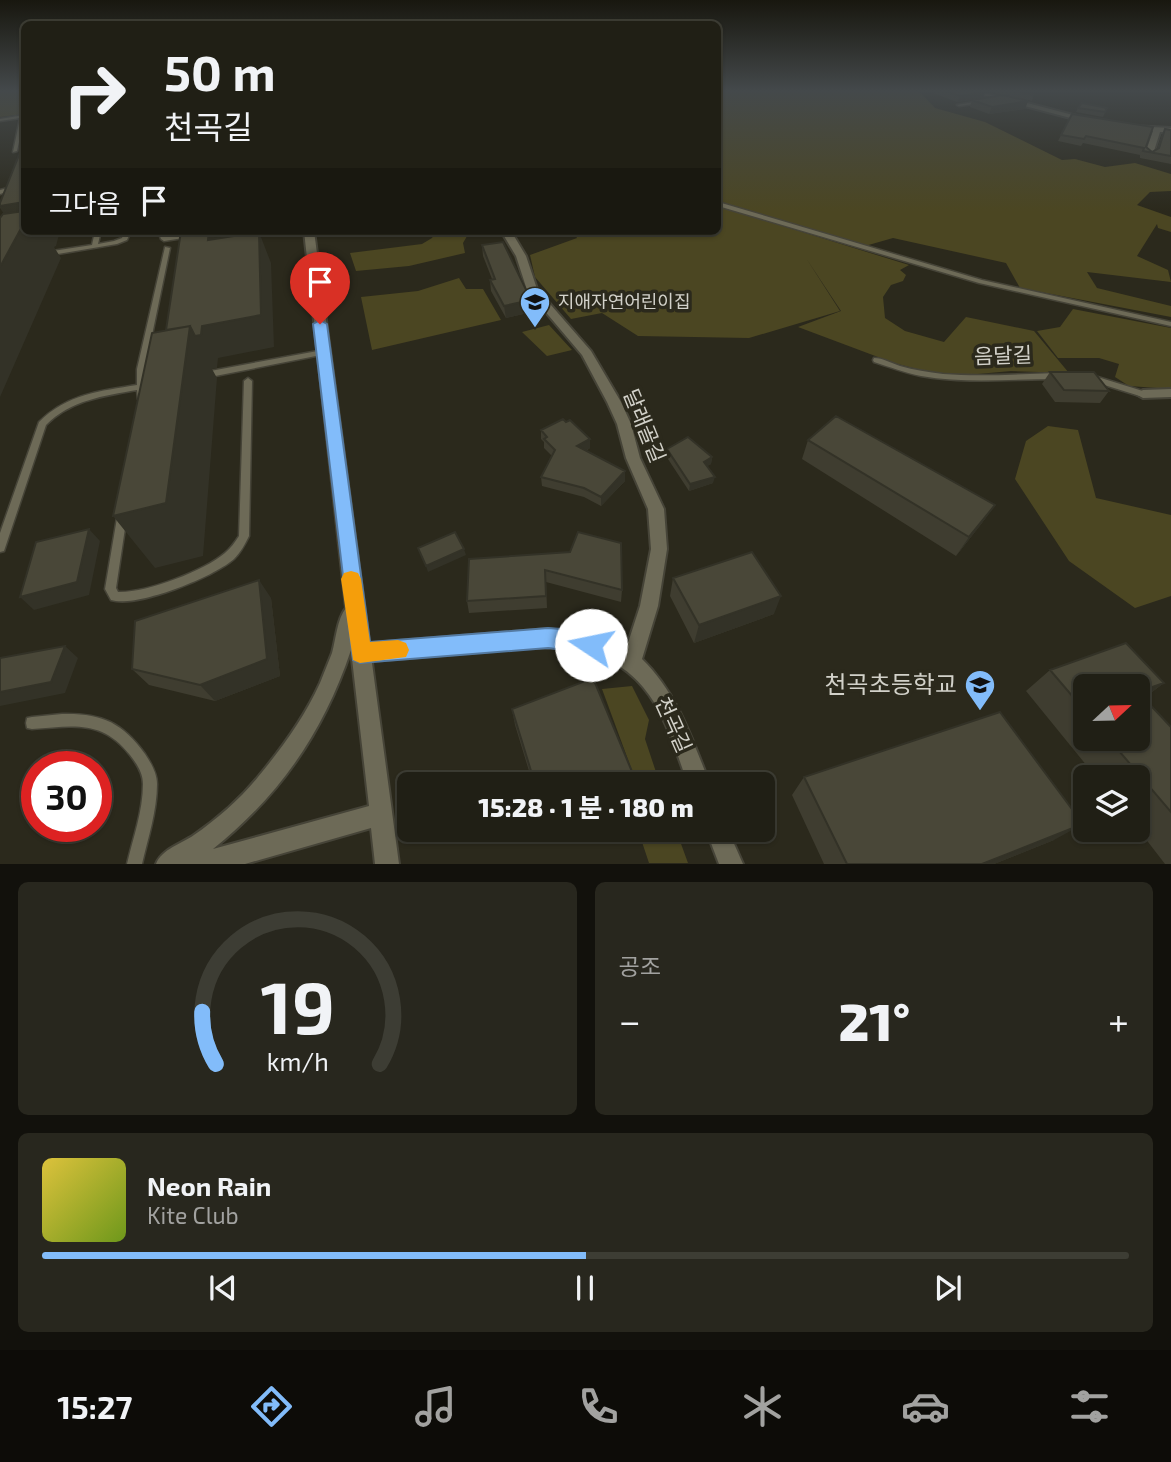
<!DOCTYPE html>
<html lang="ko">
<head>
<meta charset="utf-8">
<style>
	body { margin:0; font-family:"Exo 2","Noto Sans KR",sans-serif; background:#28271e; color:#f1f3f6; height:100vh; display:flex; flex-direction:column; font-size:26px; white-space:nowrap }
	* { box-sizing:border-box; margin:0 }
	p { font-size:23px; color:#a2a2a0 }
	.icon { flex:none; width:38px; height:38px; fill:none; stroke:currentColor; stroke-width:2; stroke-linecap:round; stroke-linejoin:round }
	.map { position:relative; height:864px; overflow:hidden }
	.panel { display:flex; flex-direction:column; gap:18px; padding:18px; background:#12110c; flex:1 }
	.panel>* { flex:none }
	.guide { position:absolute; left:21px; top:21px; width:700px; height:214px; border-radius:10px; box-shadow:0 2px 5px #0004,0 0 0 2px #3d3d34; background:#201f15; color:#f1f3f6; overflow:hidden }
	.needle { width:46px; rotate:68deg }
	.buttons { position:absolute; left:1073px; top:674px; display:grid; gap:14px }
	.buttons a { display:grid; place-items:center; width:77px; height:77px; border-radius:10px; background:#201f15; box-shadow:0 2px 5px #0004,0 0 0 2px #3d3d34; font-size:35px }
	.speed { position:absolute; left:21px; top:751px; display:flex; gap:14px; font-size:35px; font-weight:700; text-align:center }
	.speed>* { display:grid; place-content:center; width:91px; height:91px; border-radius:50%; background:#201f15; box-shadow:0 2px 5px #0004,0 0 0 2px #3d3d34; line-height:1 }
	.speed .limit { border:10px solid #d22; background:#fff; color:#111 }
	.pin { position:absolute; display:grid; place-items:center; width:60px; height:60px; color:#fff; margin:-72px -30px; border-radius:50% 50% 50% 0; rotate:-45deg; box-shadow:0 0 7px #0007 }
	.pin .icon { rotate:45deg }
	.me { position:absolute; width:77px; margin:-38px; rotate:281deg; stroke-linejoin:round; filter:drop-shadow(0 0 5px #0008) }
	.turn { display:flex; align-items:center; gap:24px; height:147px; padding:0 28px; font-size:32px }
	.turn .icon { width:91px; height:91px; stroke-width:2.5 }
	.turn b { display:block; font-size:49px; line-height:60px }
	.then { display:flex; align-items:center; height:66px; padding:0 28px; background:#0003; gap:14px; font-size:26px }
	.big { font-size:52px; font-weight:800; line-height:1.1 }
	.panel .widget { flex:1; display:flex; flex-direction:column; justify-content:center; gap:10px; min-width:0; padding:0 24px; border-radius:10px; background:#28271e }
	.panel .dial { align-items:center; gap:0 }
	.dial svg { height:182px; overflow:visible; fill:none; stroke:#3d3d34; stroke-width:7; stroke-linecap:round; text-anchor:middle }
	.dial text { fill:#f1f3f6; stroke:none }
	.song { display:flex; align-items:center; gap:21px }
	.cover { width:84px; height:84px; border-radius:10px; background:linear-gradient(135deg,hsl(50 70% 55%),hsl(80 70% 35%)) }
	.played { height:7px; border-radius:4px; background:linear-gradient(90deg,#82bcfa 50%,#3d3d34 50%) }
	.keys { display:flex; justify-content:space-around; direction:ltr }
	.heat { display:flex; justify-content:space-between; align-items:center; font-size:38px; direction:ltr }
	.panel .tiles { flex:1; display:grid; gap:18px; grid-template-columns:1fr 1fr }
	.widget:last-child { grid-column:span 2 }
	.trip { position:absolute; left:397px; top:772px; width:378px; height:70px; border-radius:10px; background:#201f15; box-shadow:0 2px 5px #0004,0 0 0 2px #3d3d34; font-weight:800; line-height:70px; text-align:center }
	.dock { display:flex; height:112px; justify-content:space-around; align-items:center; background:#0d0c08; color:#a2a2a0 }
	.dock .icon { width:49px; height:49px }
	.dock .current { color:#82bcfa }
	.dock b { font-size:32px; color:#f1f3f6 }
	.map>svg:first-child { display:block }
</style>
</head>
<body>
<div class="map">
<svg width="1171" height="864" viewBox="0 0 1171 864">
	<rect width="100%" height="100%" fill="#2b291c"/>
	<!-- green -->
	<path fill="#4b4622" d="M 0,90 L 24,90 L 24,114 L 0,117 Z
		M 718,90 L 918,90 L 935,108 L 985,122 L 1062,160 L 1075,159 L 1105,167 L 1135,163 L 1171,174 L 1171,191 L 1150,192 L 1137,205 L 1171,217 L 1171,232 L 1158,228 L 1157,224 L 1137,256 L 1168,270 L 1171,282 L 1087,272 L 1097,288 L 1171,306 L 1171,317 L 1020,288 L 1006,263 L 893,238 L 865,246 L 718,202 Z
		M 718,206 L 909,265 L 900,270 L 906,275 L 903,281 L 891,285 L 883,297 L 885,318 L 905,331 L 944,342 L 966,317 L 1034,331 L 1069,373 L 1011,371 L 956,376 L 932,373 L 894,363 L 798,327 L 841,311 L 806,258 L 840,311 L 749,338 L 638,336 L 602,313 L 571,319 L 535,277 L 530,255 L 577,238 L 573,231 L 718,231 Z
		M 436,231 L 470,231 L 463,243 L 465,253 L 409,266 L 356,271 L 350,253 L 422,244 L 432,238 Z
		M 459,278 L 466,289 L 483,289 L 501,320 L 372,350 L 361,297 L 418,291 Z
		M 1073,309 L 1171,328 L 1171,389 L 1129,386 L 1115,377 L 1119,364 L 1099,358 L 1058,358 L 1037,331 L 1060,327 Z
		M 549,325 L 572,350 L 547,356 L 522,332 Z
		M 1048,426 L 1078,430 L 1096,498 L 1171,515 L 1171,596 L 1135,608 L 1069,561 L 1015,479 L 1026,441 Z
		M 632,686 L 649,720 L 645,739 L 660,784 L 637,784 L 602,689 Z
		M 638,830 L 676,830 L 688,863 L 649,863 Z"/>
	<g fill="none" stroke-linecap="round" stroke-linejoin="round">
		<!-- service casing -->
		<g stroke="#464438" stroke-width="3">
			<path id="service" d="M 975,91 L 1004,98 L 1005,99 L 1003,100 L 974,93 Z
				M 980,101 L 981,103 L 959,106 L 957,105 Z
				M 24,115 L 24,119 L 17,151 L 13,152 L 20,118 L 0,121 L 0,119 Z
				M 24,184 L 24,187 L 0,194 L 0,190 Z
				M 718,202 L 982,280 L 1171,322 L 1171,326 L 979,283 L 718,206 Z
				M 95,231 L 101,231 L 98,244 L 114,241 L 122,238 L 125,231 L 131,231 L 127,240 L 117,244 L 46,256 L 43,254 L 46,252 L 92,245 Z
				M 158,231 L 164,231 L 166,237 L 190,233 L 193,235 L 190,237 L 164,241 L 161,239 Z
				M 165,247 L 170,248 L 145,369 L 145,384 L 147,386 L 145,388 L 144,399 L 138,399 L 137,390 C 103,396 71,400 46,425 L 4,551 L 0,552 L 0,533 L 39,422 C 67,394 100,391 137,385 L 137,369 Z
				M 323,350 L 326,350 L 327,352 L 326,354 L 205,378 L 201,375 L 205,372 Z
				M 874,358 C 883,358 891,363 900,366 C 914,370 928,372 943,374 C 981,377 1019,374 1057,373 L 1061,376 L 1057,379 C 1012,379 966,384 921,376 C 905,373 890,367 874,362 L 873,360 Z
				M 1088,374 L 1146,392 L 1147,394 L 1143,397 L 1085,379 L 1084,377 Z
				M 248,378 L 252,381 L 249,536 C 245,544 241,552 234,559 C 214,577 137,608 111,600 L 105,589 L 118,512 L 122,511 L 126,512 L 127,515 L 116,588 L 118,592 C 146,593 204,571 225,553 C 231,548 235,542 239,536 L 244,381 Z
				M 62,714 C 101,713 122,722 145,754 C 151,763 157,773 157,784 C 157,811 148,838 142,864 L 127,864 C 133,838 143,811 143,784 C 143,773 137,764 130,755 C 102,719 73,726 32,729 L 27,728 L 26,723 L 27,718 L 32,717 Z"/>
		</g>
		<!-- minor casing -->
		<g stroke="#464438" stroke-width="4">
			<path id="minor" d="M 1008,98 L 1088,119 L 1089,120 L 1086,122 L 1006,101 Z
				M 1131,126 L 1171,128 L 1171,132 L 1160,132 L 1153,154 L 1149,156 L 1145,154 L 1153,131 L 1134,130 Z
				M 501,231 L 511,231 L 526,256 L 537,289 L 591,351 L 621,402 L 631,424 L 640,458 L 664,509 L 667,549 L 658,606 L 642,659 C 677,693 692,739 710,784 L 688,784 C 676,752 666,714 643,687 C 599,634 527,648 467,653 C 431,656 396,659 360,662 L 353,659 L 351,653 L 353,647 L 360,644 L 548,629 L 584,634 L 626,649 L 640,606 L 651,549 L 648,509 L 626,458 L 617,424 L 607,402 L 582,355 L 527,290 L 516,256 Z
				M 1171,389 L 1171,397 L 1143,398 L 1136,394 L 1143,390 Z
				M 706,830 L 728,830 L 743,864 L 719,864 Z"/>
		</g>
		<!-- tertiary casing -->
		<g stroke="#464438" stroke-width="4">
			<path id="tertiary" d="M 304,231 L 314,231 L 399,864 L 375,864 L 371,828 L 245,864 L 156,864 C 162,849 181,844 194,835 C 217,819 240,799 258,777 C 282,748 304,718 320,683 C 324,673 328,663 332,653 C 336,639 337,619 346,608 ZM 351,650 L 369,806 L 213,849 C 280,795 323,733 351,650 Z"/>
		</g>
		<!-- service -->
		<use href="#service" fill="#6d6a57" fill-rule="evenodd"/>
		<!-- minor -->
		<use href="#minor" fill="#6d6a57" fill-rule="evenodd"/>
		<!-- tertiary -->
		<use href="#tertiary" fill="#6d6a57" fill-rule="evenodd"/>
	</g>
	<!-- wall -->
	<path fill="#3f3d30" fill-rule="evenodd" d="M 934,90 L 978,90 L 985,92 L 983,98 L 1028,101 L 1025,109 L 989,114 L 970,107 L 972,100 L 957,102 L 933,93 Z
		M 981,90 L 1021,90 L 1034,95 L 1032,101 Z
		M 1078,108 L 1107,108 L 1103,117 L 1076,112 Z
		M 1072,114 L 1146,147 L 1152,152 L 1157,149 L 1162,135 L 1165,129 L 1171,130 L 1171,164 L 1140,158 L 1140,155 L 1083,143 L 1081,146 L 1058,141 Z
		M 482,245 L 532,312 L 506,318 L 491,291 L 490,280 L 492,279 L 483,256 Z
		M 1050,372 L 1109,391 L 1100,403 L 1055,402 L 1042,384 Z
		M 541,430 L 590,448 L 586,451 L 625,481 L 601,506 L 584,497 L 542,486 L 541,477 L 552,456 L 544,448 L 544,442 L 541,439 Z
		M 808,440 L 995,505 L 982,523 L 956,556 L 802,459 Z
		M 667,449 L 712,457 L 711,464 L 707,466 L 713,483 L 689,491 L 666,456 Z
		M 570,552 L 622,590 L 621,602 L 546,582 L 547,608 L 469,613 L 467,601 Z
		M 673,578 L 774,614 L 694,643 L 670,596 Z
		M 271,598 L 280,676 L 215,701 L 149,685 L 132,669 Z
		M 1050,670 L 1164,683 L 1144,698 L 1171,727 L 1171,864 L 1165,864 L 1138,829 L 1138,777 L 1096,777 L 1026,691 ZM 1085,686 L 1138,738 L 1085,738 Z
		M 512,709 L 632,784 L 533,784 L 515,725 Z
		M 804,777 L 1054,840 L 994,864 L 824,864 L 792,795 Z"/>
	<!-- shaded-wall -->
	<path fill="#333227" d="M 985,92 L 983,98 L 957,102 L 960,96 Z
		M 1028,101 L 1025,109 L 989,114 L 992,107 Z
		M 24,202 L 24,231 L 60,231 L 56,246 L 54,247 L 61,258 L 0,397 L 0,267 L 18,235 L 0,208 L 0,206 Z
		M 209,231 L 220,231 L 224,240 L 208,240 Z
		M 259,232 L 271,263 L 274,347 L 218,358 L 217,368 L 212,369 L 217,378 L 203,556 L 155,568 L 113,516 L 190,326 L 202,326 Z
		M 531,300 L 532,312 L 506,318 L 504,306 Z
		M 590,439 L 590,448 L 577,456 L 577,446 Z
		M 712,457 L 711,464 L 703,469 L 704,462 Z
		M 625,471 L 625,481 L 601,506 L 601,497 Z
		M 715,477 L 713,483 L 689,491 L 690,484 Z
		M 995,505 L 982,523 L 956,556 L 969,537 Z
		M 89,529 L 100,541 L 89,595 L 34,610 L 20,597 Z
		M 464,549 L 466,555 L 428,572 L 426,566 Z
		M 259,580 L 271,598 L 280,676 L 215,701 L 200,685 Z
		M 781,596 L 774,614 L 694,643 L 699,625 Z
		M 65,646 L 78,658 L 65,693 L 0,706 L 0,692 Z
		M 1164,683 L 1138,702 L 1138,693 Z
		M 633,774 L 632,784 L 611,784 Z
		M 1083,824 L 1054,840 L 994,864 L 982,864 Z"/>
	<!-- building -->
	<path fill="#494738" stroke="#333227" stroke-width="2" d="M 943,90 L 978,90 L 985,92 L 960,96 Z
		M 1010,90 L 1021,90 L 1034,95 Z
		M 1003,95 L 1028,101 L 992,107 L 972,100 Z
		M 1082,103 L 1107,108 L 1105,112 L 1078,108 Z
		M 1072,114 L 1153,127 L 1146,147 L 1152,152 L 1159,148 L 1165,129 L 1171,130 L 1171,156 L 1143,151 L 1144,148 L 1086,136 L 1084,139 L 1061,135 Z
		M 23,145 L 24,145 L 24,202 L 0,206 L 0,203 Z
		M 24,211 L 24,223 L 0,267 L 0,218 L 3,214 Z
		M 181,231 L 209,231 L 208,240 L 259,232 L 261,315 L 202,326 L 201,335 L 195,336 L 190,326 L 166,330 Z
		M 503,242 L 531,300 L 504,306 L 490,280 L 495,279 L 482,245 Z
		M 190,326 L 166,503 L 113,516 L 152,333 Z
		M 1050,372 L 1094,372 L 1109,391 L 1064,390 Z
		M 836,416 L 995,505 L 969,537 L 808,440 Z
		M 563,419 L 566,422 L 570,420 L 590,439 L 577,446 L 625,471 L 601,497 L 584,488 L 541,477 L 555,450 L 544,439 L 547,437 L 541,430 Z
		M 688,437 L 712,457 L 704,462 L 715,477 L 690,484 L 667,449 Z
		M 89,529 L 77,582 L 20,597 L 36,542 Z
		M 455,532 L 464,549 L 426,566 L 418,548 Z
		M 578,532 L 621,543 L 622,590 L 545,570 L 546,596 L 467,601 L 469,559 L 570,552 Z
		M 752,552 L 781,596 L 699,625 L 673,578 Z
		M 259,580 L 267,659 L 200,685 L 132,669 L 135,621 Z
		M 1126,643 L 1164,683 L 1138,692 L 1171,727 L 1171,812 L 1108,738 L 1138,738 L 1138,686 L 1085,686 L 1085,711 L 1050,670 Z
		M 65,646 L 51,682 L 0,692 L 0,658 Z
		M 593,678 L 633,774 L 611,784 L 535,784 L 512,709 Z
		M 1000,712 L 1083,824 L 982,864 L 847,864 L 804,777 Z"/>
	<!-- sky -->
	<linearGradient id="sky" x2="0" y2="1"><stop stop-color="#18170f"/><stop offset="0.43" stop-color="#44494b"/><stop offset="1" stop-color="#44494b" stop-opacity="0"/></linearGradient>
	<rect width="1171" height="211" fill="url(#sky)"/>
	<!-- route -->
	<path fill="#82bcfa" stroke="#547aa2" stroke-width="2" d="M 320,320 L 327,324 L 370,642 L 548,628 L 575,630 L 598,638 L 601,645 L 598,652 C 588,656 561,649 548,648 L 360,663 L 353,660 L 313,324 Z"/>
	<!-- slow -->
	<path fill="#f59e0b" d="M 351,571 L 358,573 L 361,579 L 370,642 L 398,640 L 406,643 L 409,650 L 406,657 L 360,663 L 353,660 L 341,579 L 344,573 Z"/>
	<!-- icons -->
	<defs>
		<g id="school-pin" transform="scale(1.575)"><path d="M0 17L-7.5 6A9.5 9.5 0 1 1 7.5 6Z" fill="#82bcfa" stroke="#2b291c"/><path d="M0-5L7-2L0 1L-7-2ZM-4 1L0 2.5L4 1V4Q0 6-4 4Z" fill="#111"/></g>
	</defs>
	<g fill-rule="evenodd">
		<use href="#school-pin" x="535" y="302"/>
		<use href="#school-pin" x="980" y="685"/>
	</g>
	<g text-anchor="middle" stroke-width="7" stroke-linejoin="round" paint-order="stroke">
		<!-- far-poi labels -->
		<g font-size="18" fill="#d2d1c9" stroke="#2b291c" text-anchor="start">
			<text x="558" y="308">지애자연어린이집</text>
		</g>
		<!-- street labels -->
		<g font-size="21" fill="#d2d1c9" stroke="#2b291c">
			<text transform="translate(1003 356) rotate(-2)" y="7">음달길</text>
			<text transform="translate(644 426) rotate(68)" y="7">달래골길</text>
			<text transform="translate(673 725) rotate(66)" y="7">천곡길</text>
		</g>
		<!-- near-poi labels -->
		<g font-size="24" fill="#d2d1c9" stroke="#2b291c" text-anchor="end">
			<text x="957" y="693">천곡초등학교</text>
		</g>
	</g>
</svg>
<div class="buttons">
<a><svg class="needle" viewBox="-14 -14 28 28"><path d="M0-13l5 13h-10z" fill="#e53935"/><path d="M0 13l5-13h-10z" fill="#a2a2a0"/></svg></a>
<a><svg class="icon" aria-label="layers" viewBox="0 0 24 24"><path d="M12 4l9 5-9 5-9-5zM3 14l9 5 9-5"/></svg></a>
</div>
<div class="speed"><div class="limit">30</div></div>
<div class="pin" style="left:320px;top:324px;background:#d93025"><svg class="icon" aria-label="arrive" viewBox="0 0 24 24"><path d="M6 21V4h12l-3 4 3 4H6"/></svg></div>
<svg class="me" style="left:591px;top:645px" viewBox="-20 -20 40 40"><circle r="19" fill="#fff"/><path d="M0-13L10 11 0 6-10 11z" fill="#82bcfa"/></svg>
<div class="trip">15:28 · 1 분 · 180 m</div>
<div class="guide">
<div class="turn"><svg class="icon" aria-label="right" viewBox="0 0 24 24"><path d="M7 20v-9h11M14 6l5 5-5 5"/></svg><div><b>50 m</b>천곡길</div></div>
<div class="then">그다음<svg class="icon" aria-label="arrive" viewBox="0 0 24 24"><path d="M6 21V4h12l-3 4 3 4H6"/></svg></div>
</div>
</div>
<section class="panel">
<div class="tiles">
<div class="widget dial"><svg viewBox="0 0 100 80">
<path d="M14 69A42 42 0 1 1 86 69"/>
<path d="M14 69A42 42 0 0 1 8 46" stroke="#82bcfa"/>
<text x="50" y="56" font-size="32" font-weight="700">19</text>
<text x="50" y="72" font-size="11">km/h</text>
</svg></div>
<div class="widget"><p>공조</p>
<div class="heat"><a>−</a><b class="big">21°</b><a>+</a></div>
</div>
<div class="widget">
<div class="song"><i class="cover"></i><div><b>Neon Rain</b><p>Kite Club</p></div></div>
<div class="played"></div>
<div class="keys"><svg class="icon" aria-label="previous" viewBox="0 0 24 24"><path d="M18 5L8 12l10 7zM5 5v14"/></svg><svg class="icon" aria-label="pause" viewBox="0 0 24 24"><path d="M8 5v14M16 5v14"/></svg><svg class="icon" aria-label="next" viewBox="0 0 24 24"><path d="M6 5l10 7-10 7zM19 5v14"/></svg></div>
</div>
</div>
</section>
<nav class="dock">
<b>15:27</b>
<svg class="icon current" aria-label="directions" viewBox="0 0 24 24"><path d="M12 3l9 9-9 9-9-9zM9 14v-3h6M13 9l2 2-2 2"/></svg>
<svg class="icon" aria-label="music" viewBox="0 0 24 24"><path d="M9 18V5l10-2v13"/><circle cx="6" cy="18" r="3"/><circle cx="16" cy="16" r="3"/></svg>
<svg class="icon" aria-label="phone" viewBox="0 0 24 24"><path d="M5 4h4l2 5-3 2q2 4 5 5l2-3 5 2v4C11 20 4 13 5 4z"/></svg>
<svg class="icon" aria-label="climate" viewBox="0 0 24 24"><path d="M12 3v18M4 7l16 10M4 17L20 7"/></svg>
<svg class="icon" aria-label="car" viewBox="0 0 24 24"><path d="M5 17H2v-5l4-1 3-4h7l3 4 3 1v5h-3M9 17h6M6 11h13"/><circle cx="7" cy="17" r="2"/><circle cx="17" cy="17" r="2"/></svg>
<svg class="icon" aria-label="filters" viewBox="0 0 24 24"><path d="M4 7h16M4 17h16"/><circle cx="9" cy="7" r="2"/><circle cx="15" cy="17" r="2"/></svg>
</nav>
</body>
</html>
